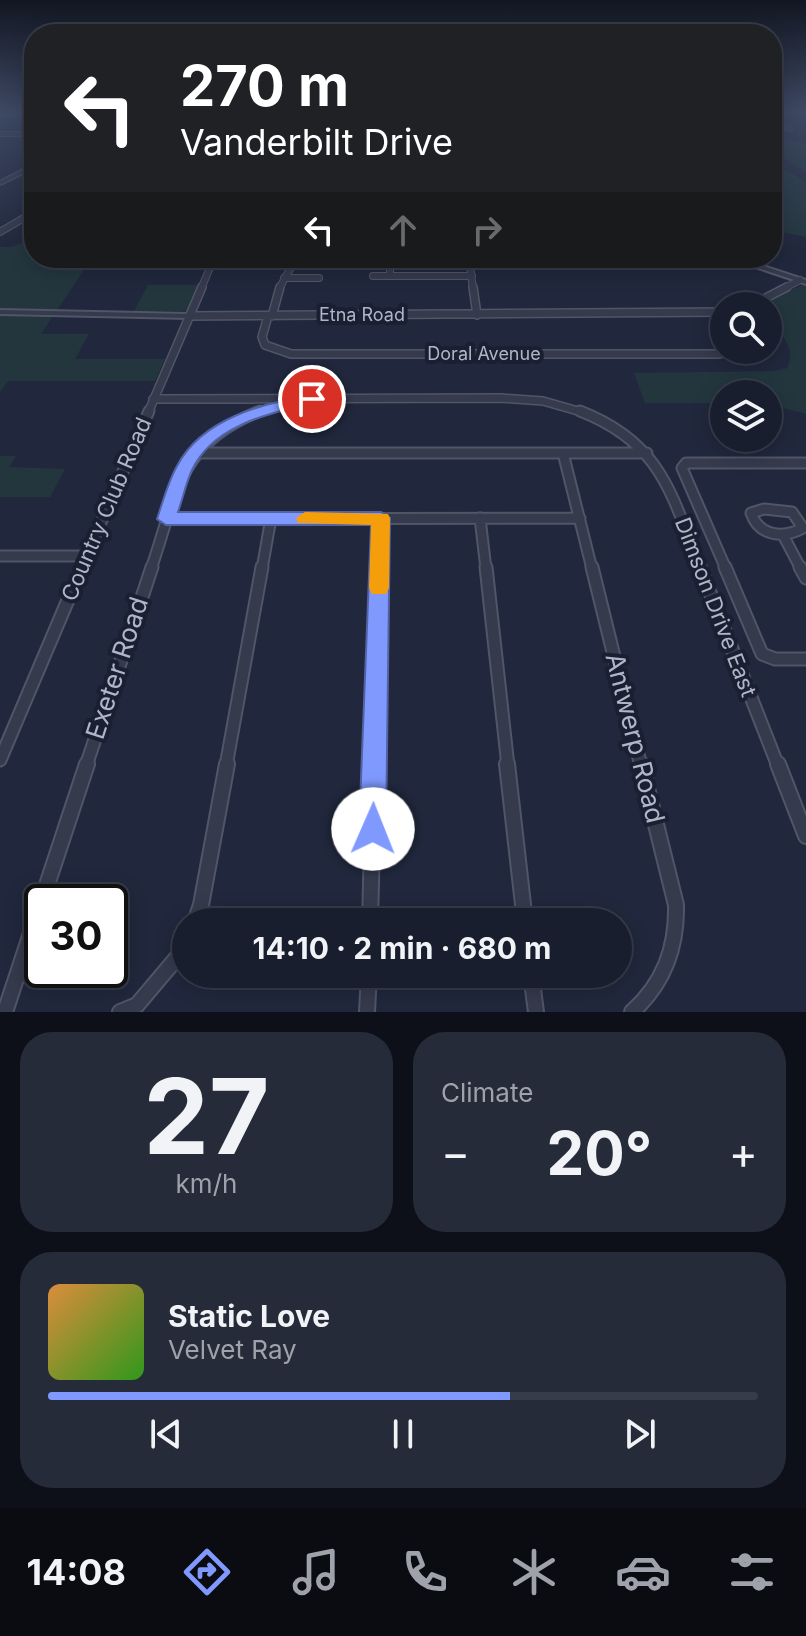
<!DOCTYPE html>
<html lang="en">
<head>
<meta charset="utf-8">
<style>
	body { margin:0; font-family:Inter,sans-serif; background:#262b3a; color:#f1f3f6; height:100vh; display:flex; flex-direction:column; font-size:30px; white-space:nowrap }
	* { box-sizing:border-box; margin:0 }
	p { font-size:26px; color:#9fa2aa }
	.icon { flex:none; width:44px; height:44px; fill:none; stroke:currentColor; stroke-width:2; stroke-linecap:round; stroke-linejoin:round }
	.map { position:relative; height:1012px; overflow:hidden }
	.sheet { display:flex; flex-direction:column; gap:20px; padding:20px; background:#0e1019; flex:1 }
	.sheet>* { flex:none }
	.banner { position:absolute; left:24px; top:24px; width:758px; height:244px; border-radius:32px; box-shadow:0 4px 20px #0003,0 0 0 2px #373c4a; background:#202124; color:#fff; overflow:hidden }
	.controls { position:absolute; left:710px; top:292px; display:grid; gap:16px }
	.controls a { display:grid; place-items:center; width:72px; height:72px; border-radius:50%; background:#191e2e; box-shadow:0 4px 20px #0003,0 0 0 2px #373c4a; font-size:40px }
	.speed { position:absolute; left:24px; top:884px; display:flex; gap:16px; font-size:40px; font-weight:700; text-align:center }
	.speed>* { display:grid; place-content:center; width:104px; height:104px; border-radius:50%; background:#191e2e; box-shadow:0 4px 20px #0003,0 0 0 2px #373c4a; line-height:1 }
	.speed .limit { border:4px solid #111; border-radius:12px; background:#fff; color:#111 }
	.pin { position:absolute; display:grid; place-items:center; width:68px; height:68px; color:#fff; margin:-34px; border:4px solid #fff; border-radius:50%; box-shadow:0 2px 8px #0007 }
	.me { position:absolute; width:88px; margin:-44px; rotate:1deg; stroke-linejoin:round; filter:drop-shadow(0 0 6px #0008) }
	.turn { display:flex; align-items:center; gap:28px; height:168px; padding:0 24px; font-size:36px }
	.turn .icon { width:104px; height:104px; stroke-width:2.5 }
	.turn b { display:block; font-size:56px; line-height:68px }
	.lanes { display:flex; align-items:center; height:76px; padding:0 24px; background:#0003; justify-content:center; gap:40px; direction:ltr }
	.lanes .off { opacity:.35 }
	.big { font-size:60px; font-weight:700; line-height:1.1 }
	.sheet .card { flex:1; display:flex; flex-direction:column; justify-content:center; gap:12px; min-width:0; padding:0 28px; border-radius:32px; background:#262b3a }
	.sheet .dial { align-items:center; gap:0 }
	.dial b { font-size:104px; line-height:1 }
	.song { display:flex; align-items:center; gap:24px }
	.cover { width:96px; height:96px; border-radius:12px; background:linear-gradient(135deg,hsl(30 70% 55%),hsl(110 70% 35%)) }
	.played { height:8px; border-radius:4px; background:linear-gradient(90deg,#7f99ff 65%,#373c4a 65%) }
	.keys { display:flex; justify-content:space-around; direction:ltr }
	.heat { display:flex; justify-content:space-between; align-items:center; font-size:44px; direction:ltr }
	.sheet .tiles { flex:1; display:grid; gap:20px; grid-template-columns:1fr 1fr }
	.card:last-child { grid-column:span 2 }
	.trip { position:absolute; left:172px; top:908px; width:460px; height:80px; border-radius:40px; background:#191e2e; box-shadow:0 4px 20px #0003,0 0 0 2px #373c4a; font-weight:700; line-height:80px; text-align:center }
	.tab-bar { display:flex; height:128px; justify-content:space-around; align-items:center; background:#0a0c12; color:#9fa2aa }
	.tab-bar .icon { width:56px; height:56px }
	.tab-bar .current { color:#7f99ff }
	.tab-bar b { font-size:36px; color:#f1f3f6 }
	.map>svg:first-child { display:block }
</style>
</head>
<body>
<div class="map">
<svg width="806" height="1012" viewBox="0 0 806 1012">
	<rect width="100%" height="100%" fill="#21283d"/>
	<!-- green -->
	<path fill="#23363e" d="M 772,134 L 806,144 L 806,172 L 772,150 Z
		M 772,161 L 806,182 L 806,237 L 772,230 Z
		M 34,239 L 34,258 L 92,258 L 41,334 L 89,334 L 75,359 L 165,359 L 155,381 L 8,381 L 0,392 L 0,247 L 11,247 Z
		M 148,285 L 200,285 L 188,311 L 134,311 Z
		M 800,286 L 806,286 L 806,414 L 768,404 L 768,394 L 724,394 L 724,403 L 645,403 L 634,373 L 773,371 L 787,368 C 796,348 784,335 768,323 L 768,306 L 760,306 Z
		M 0,456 L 16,456 L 9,467 L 65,469 L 50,497 L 0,497 Z"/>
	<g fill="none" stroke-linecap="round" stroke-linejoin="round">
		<!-- minor-far5 casing -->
		<g stroke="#505568" stroke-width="6">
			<path id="minor-far5" d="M 772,123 L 790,129
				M 0,134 L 34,134
				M 0,183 L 22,172 L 34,160"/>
		</g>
		<!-- minor-far4 casing -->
		<g stroke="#505568" stroke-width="8">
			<path id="minor-far4" d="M 0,232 L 34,212
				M 469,258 L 473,289
				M 390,259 L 390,276
				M 373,276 L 472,276
				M 284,278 L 319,278
				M 201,289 L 214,258
				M 279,289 L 296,258
				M 783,289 L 800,280"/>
		</g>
		<!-- minor-far3 casing -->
		<g stroke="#505568" stroke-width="10">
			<path id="minor-far3" d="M 473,287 L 477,315
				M 750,306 L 787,287
				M 189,316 L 724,312
				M 268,316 L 262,337 L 265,345 L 291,354 L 719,354 L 736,350
				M 272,316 L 280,287
				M 153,399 L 501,398 L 543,401 L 585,413
				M 148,413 L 202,287
				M 255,413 L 289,403"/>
		</g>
		<!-- minor-far2 casing -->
		<g stroke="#505568" stroke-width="13">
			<path id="minor-far2" d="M 580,411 C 662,443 671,494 701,569
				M 195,453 L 647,453
				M 563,453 L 592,569
				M 764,509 L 792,512 L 803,528 C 783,539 759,536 751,513 Z
				M 480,518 L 486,569
				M 166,519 L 580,518
				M 783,535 L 801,569
				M 0,556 L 86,556
				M 81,569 L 149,411
				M 151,569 C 177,494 177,444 260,411
				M 262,569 L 271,518
				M 380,569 L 381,518
				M 726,569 L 682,468 L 686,463 L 806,463"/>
		</g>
		<!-- minor-far1 casing -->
		<g stroke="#505568" stroke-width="15">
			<path id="minor-far1" d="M 486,567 L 508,766
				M 592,567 L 641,766
				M 700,567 L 778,766
				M 725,567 L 762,654 L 775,659 L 806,659
				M 800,567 L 806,578
				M 0,760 L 82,567
				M 86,766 L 152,567
				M 226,766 L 262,567
				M 374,766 L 380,567"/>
		</g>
		<!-- minor casing -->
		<g stroke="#505568" stroke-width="18">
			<path id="minor" d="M 507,764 L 525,922
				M 778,764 L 806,836
				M 195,922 L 201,905 L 227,764
				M 370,922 L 374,764
				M 531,974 L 536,1012
				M 5,1012 L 87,764
				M 120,1012 L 137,1005 L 186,947
				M 367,1012 L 369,974
				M 632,1012 C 664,983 677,948 676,905 L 641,764"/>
		</g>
		<!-- tertiary casing -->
		<g stroke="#505568" stroke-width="4">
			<path id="tertiary" d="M 802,110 L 806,110 L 806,113 Z
				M 0,113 L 34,113 L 34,115 L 0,115 Z
				M 728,258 L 739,258 L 806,280 L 806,284 Z
				M 0,310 L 189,314 L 193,316 L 189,318 L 0,314 Z"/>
		</g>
		<!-- minor-far5 -->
		<use href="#minor-far5" stroke="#353a4d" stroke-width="4"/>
		<!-- minor-far4 -->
		<use href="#minor-far4" stroke="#353a4d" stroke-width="6"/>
		<!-- minor-far3 -->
		<use href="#minor-far3" stroke="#353a4d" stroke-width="7"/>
		<!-- minor-far2 -->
		<use href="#minor-far2" stroke="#353a4d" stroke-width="9"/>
		<!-- minor-far1 -->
		<use href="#minor-far1" stroke="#353a4d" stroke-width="11"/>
		<!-- minor -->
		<use href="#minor" stroke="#353a4d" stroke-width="14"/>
		<!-- tertiary -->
		<use href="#tertiary" fill="#353a4d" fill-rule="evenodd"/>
	</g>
	<!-- sky -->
	<linearGradient id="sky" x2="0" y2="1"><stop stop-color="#121622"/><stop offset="0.44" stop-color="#3d4862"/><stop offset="1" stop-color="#3d4862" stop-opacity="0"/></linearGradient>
	<rect width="806" height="252" fill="url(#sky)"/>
	<!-- route -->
	<path fill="#7f99ff" stroke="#5363a6" stroke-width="2" d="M 312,395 L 317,396 L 317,402 C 273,413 214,423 192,470 C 186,483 183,498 178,512 L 381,512 L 390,518 L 386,829 L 382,838 L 373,842 L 363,838 L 359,829 L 371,525 L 166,525 L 157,519 C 163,501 168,482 177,466 C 202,418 264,403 312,395 Z"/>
	<!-- slow -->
	<path fill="#f59e0b" d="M 305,512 L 388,514 L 390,518 L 389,588 L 386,594 L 372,594 L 369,588 L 371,525 L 298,523 L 296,518 Z"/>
	<g text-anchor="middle" stroke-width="8" stroke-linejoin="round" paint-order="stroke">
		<!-- far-street labels -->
		<g font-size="18" fill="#b0b5c9" stroke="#1a1f32">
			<text x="362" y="321">Etna Road</text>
			<text x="484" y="360">Doral Avenue</text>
		</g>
		<!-- street labels -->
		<g font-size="22" fill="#b0b5c9" stroke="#1a1f32">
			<text transform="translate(106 509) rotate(-67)" y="8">Country Club Road</text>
			<text transform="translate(716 607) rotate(69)" y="8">Dimson Drive East</text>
		</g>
		<!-- near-street labels -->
		<g font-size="26" fill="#b0b5c9" stroke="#1a1f32">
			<text transform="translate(117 668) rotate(-72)" y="9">Exeter Road</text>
			<text transform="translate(635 738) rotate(76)" y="9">Antwerp Road</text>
		</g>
	</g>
</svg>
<div class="controls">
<a><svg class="icon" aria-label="search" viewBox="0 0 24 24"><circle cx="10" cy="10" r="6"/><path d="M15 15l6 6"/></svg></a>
<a><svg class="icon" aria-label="layers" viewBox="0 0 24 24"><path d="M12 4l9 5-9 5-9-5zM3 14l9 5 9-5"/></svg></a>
</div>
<div class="speed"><div class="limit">30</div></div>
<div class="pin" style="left:312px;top:399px;background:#d93025"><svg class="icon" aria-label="arrive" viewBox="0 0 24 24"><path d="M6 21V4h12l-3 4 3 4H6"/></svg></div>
<svg class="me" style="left:373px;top:829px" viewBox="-20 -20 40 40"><circle r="19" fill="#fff"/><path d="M0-13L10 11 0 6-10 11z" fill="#7f99ff"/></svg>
<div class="trip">14:10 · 2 min · 680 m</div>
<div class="banner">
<div class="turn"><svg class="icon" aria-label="left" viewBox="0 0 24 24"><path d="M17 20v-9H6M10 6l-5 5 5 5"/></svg><div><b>270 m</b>Vanderbilt Drive</div></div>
<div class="lanes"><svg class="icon" aria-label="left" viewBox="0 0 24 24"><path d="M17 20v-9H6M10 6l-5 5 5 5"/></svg><svg class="icon off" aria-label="ahead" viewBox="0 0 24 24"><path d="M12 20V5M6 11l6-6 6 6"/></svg><svg class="icon off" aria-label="right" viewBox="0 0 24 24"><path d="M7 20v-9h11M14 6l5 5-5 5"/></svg></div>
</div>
</div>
<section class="sheet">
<div class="tiles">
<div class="card dial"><b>27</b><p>km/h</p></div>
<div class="card"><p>Climate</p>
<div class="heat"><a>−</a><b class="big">20°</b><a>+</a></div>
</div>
<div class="card">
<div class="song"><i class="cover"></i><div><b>Static Love</b><p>Velvet Ray</p></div></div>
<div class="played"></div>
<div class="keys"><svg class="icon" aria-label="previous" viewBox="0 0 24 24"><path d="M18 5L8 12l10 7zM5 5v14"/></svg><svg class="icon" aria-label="pause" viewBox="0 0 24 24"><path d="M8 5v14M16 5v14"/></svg><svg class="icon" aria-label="next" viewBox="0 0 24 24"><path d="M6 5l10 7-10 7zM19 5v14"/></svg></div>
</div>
</div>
</section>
<nav class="tab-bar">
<b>14:08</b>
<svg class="icon current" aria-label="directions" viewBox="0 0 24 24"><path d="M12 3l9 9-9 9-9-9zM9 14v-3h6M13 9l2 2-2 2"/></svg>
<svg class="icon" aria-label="music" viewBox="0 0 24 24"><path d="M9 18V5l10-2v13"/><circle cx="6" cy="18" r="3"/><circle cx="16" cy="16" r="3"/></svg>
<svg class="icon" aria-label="phone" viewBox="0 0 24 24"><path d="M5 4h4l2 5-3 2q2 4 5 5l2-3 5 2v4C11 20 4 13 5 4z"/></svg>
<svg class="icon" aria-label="climate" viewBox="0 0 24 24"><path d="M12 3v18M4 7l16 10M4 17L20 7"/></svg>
<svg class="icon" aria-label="car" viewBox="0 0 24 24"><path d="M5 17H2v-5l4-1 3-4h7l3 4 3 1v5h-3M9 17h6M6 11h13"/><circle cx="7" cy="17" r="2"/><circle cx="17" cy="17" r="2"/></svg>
<svg class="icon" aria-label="filters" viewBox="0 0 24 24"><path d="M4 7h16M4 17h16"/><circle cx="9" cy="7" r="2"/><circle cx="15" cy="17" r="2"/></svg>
</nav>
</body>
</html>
